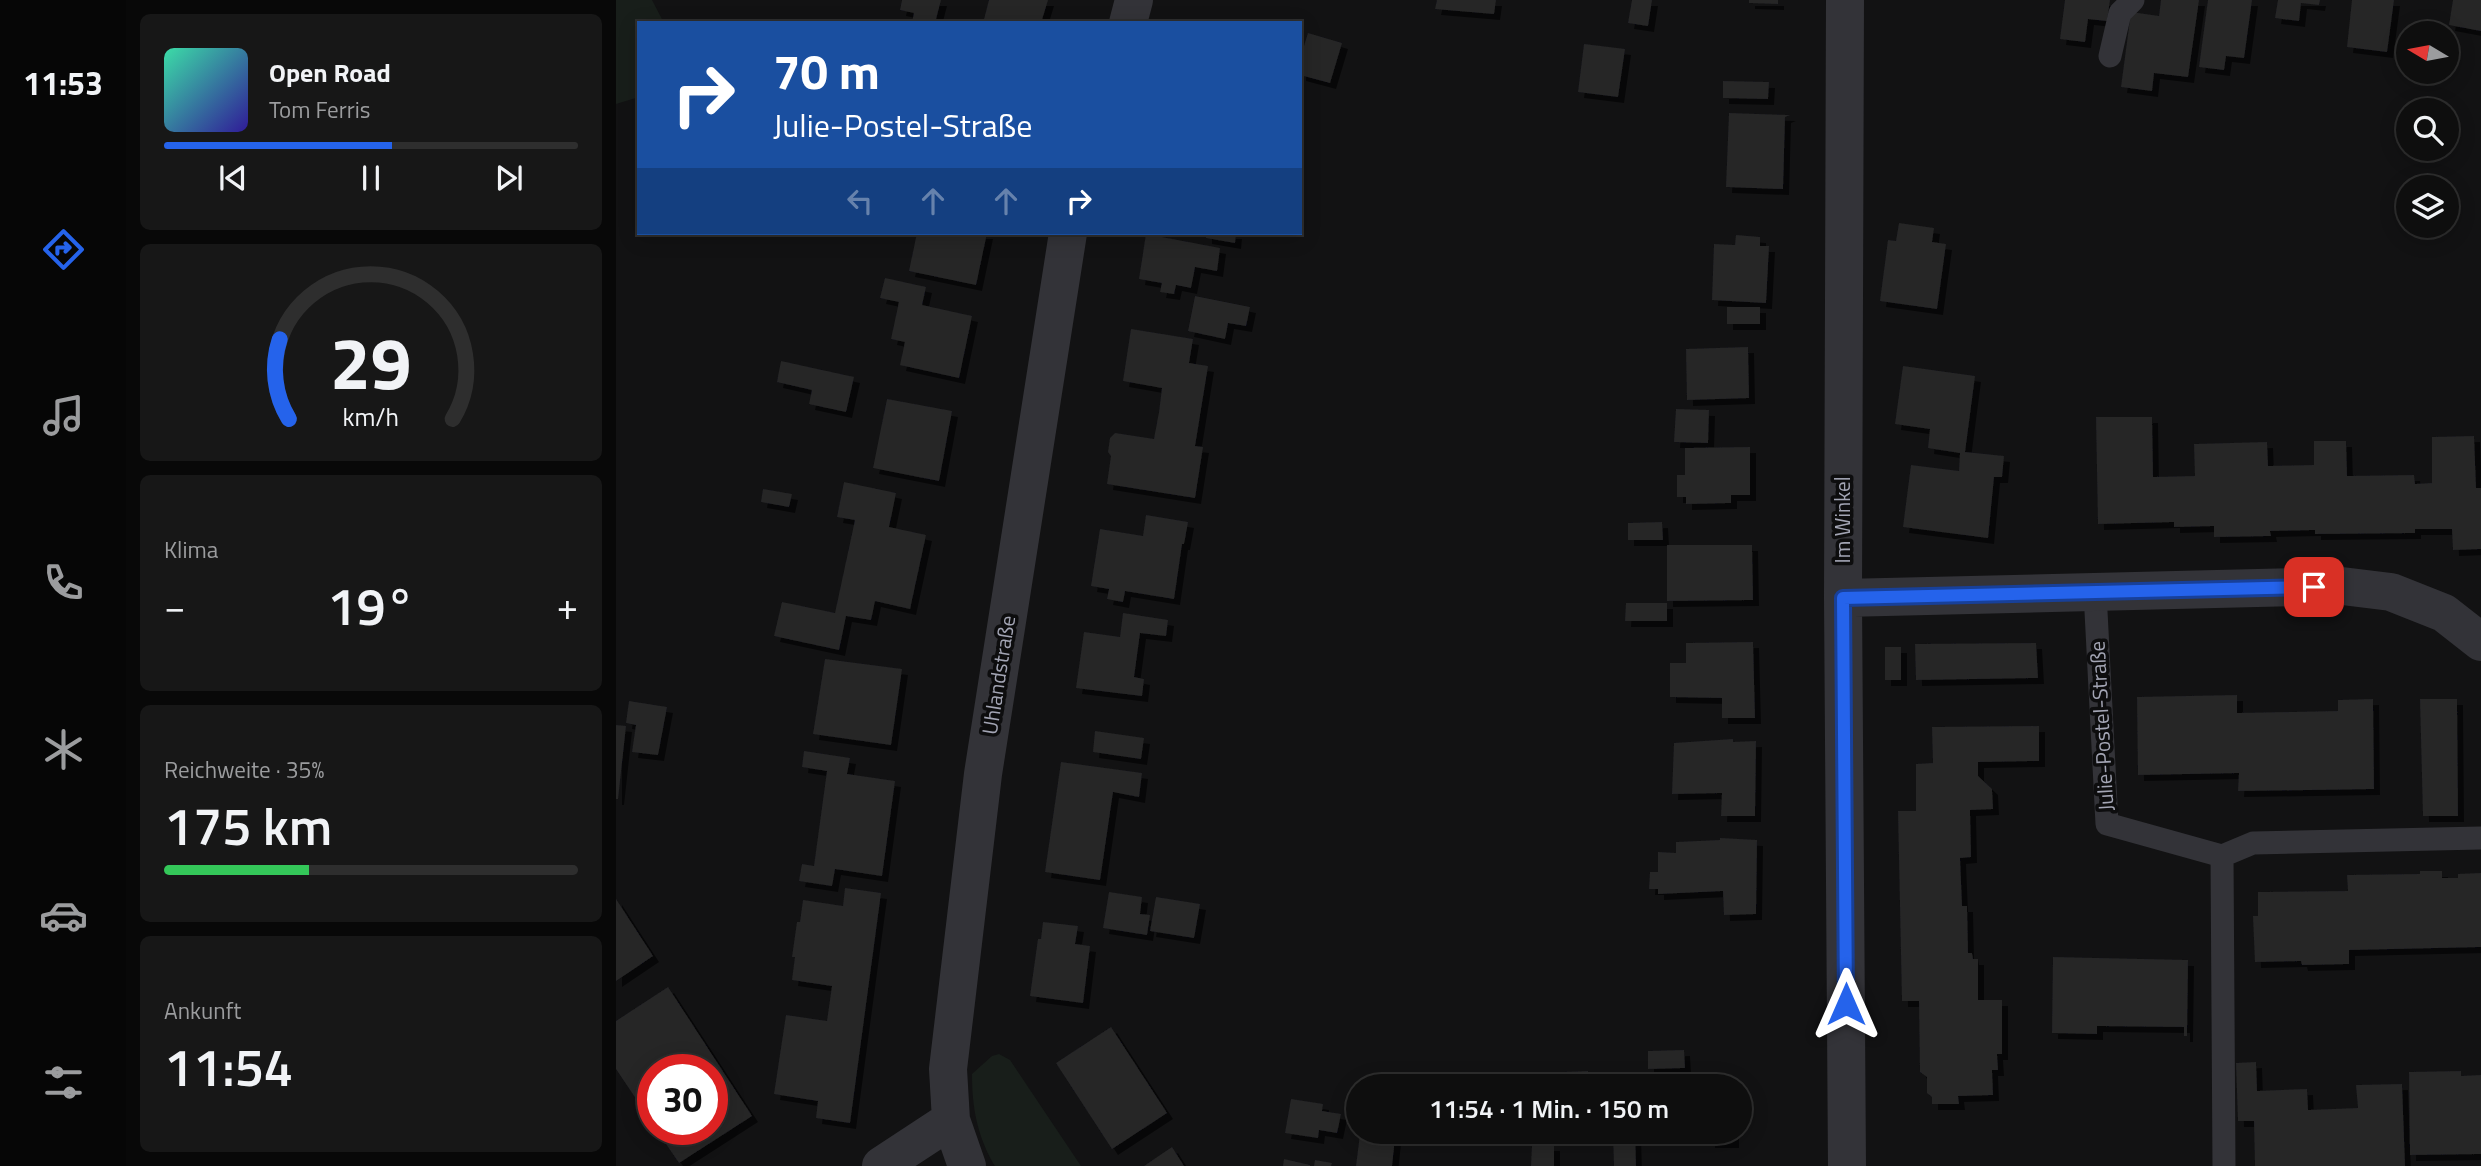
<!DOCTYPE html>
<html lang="de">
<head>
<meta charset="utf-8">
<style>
	body { margin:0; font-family:"Titillium Web",sans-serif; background:#171717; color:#f1f3f6; height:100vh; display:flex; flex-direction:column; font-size:26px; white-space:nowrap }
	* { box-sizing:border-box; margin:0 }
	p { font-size:23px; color:#9b9c9e }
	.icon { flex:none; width:38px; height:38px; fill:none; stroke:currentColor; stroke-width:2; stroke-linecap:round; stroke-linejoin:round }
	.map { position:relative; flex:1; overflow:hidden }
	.side { display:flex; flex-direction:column; gap:14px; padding:14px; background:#080808; width:490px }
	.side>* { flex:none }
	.guide { position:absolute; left:21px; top:21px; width:665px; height:214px; border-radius:0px; box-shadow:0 4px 18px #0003,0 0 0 2px #2e2e2e; background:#1a4fa0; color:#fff; overflow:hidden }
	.needle { width:46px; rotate:280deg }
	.controls { position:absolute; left:1780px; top:21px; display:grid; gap:14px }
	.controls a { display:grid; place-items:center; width:63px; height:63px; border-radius:50%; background:#0e0e0e; box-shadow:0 4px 18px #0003,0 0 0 2px #2e2e2e; font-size:35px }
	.speed { position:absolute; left:21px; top:1054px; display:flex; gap:14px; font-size:35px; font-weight:700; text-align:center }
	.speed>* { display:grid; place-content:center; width:91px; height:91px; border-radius:50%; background:#0e0e0e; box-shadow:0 4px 18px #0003,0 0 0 2px #2e2e2e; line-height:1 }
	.speed .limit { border:10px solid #d22; background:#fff; color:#111 }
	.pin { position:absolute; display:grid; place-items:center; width:60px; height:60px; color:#fff; margin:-30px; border-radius:14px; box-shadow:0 4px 10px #0006 }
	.me { position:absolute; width:77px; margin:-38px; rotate:0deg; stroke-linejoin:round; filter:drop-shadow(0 0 5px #0008) }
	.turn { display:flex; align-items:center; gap:24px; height:147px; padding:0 21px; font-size:32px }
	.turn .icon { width:91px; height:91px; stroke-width:2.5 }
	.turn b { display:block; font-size:49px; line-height:60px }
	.lanes { display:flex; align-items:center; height:66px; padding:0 21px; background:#0003; justify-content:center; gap:35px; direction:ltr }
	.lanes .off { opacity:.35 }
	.big { font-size:52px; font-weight:600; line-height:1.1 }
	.side .tile { flex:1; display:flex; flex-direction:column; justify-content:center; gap:10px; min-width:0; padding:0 24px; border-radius:10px; background:#171717 }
	.side .dial { align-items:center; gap:0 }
	.dial svg { height:182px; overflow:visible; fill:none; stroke:#2e2e2e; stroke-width:7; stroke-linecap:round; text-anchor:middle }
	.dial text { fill:#f1f3f6; stroke:none }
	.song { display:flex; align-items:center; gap:21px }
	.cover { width:84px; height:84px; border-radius:10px; background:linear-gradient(135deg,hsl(160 70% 55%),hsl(250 70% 35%)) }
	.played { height:7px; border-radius:4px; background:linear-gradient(90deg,#2563eb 55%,#2e2e2e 55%) }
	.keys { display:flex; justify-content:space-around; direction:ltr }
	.heat { display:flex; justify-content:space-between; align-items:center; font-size:38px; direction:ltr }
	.charge { height:10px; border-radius:5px; background:linear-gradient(90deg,#34c759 35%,#2e2e2e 0) }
	.trip { position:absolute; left:730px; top:1074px; width:406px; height:70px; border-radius:35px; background:#0e0e0e; box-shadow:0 4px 18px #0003,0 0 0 2px #2e2e2e; font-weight:600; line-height:70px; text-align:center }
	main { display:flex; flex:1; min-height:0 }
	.dock { display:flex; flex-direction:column; width:126px; justify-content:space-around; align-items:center; background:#060606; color:#9b9c9e }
	.dock .icon { width:49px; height:49px }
	.dock .on { color:#2563eb }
	.dock b { font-size:32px; color:#f1f3f6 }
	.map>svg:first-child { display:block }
</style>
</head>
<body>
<main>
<nav class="dock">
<b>11:53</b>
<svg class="icon on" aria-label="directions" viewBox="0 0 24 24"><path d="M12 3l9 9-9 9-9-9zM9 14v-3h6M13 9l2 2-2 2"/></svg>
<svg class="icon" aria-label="music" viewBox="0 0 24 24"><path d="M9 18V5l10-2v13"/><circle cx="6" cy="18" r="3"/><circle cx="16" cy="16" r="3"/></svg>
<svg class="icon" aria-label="phone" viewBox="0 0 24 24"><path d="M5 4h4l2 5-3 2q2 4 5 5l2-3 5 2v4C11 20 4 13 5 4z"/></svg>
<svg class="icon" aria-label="climate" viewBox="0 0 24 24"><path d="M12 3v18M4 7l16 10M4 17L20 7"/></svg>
<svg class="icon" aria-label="car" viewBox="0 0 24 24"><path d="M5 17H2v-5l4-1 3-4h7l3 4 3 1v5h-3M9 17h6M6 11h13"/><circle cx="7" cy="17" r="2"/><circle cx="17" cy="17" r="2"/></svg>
<svg class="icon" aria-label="filters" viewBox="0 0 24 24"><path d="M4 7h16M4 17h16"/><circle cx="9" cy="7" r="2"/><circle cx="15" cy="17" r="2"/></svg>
</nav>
<section class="side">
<div class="tile">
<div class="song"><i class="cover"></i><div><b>Open Road</b><p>Tom Ferris</p></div></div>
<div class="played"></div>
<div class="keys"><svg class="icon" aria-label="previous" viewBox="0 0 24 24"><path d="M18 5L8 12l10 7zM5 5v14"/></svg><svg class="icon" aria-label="pause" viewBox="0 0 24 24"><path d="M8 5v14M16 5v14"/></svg><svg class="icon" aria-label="next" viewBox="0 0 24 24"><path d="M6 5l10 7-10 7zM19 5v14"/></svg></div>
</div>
<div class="tile dial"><svg viewBox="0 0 100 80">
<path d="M14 69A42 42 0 1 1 86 69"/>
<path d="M14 69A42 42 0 0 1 10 34" stroke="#2563eb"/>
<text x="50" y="56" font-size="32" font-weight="700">29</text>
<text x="50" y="72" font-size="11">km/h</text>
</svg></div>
<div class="tile"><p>Klima</p>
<div class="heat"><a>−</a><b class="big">19°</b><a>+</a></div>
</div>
<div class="tile"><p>Reichweite · 35%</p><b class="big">175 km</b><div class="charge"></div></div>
<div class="tile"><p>Ankunft</p><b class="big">11:54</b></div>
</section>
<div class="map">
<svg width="1865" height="1166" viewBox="0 0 1865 1166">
	<defs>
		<filter id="shadow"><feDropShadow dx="6" dy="6" stdDeviation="0" flood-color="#0009"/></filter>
	</defs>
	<rect width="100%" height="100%" fill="#121213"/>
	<!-- green -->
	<path fill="#181e1a" d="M 0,0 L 36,0 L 48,23 L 23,23 L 23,97 L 0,104 Z
		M 383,1054 L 394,1060 L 465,1166 L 379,1166 L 377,1163 C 361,1134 356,1107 356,1074 L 376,1056 Z"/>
	<!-- building -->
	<path fill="#252527" filter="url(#shadow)" d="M 286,0 L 325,0 L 319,23 L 296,22 L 298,13 L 284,10 Z
		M 373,0 L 432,0 L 425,23 L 367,23 Z
		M 821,0 L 880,0 L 878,14 L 819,9 Z
		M 1016,0 L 1036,0 L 1032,26 L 1012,23 Z
		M 1133,0 L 1162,0 L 1162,4 L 1133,3 Z
		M 1449,0 L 1494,0 L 1491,21 L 1472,19 L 1469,42 L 1444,39 Z
		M 1545,0 L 1583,0 L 1572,77 L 1538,73 L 1536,91 L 1505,87 L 1515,12 L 1543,16 Z
		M 1592,0 L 1636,0 L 1628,58 L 1610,56 L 1608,70 L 1583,67 Z
		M 1662,0 L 1704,0 L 1703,5 L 1685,3 L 1683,21 L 1659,18 Z
		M 1736,0 L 1778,0 L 1771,52 L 1731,47 Z
		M 1837,0 L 1865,0 L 1865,31 L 1833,25 Z
		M 692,33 L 726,43 L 714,83 L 684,75 L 684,59 Z
		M 968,44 L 1009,49 L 1002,97 L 962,92 Z
		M 1107,81 L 1153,82 L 1152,99 L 1107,98 Z
		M 1113,113 L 1174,115 L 1169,117 L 1167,189 L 1110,187 Z
		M 1283,223 L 1318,228 L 1316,242 L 1330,244 L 1321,309 L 1264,301 L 1272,240 L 1280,241 Z
		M 301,233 L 371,233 L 360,285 L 293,271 Z
		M 590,233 L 620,233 L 619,243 L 590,238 Z
		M 530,234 L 604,248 L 601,271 L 579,267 L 575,288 L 560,285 L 558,294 L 544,292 L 546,283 L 523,279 Z
		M 1120,235 L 1144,237 L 1144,246 L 1153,246 L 1150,303 L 1096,300 L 1098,244 L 1119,245 Z
		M 269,278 L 310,287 L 306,305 L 356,316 L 343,378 L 284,365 L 289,342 L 275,339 L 283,302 L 264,298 Z
		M 579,296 L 634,307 L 630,326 L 612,323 L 609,339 L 572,331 Z
		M 1111,307 L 1144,307 L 1144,324 L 1111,324 Z
		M 515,329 L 577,339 L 573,363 L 592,366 L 579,446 L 587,447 L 579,498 L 491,484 L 495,456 L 492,452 L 494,438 L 499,433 L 538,439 L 543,412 L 546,388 L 507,381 Z
		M 1132,347 L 1133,398 L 1071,400 L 1070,349 Z
		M 165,361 L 238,377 L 230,412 L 193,404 L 196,390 L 161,382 Z
		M 1287,366 L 1359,376 L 1349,452 L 1388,456 L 1386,477 L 1378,477 L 1372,538 L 1287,527 L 1295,465 L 1343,471 L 1344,453 L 1312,448 L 1314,429 L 1279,424 Z
		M 271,399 L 336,411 L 323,481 L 257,468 Z
		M 1060,409 L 1093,410 L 1092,443 L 1058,442 Z
		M 1480,417 L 1536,417 L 1537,477 L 1579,476 L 1578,444 L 1651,442 L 1652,466 L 1698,465 L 1698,441 L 1730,441 L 1731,476 L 1798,475 L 1799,484 L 1816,483 L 1816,437 L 1858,436 L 1860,488 L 1865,488 L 1865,549 L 1837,550 L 1836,529 L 1799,529 L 1799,533 L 1699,534 L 1699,530 L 1654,531 L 1655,536 L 1598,537 L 1598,526 L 1558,527 L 1558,522 L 1482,524 Z
		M 1134,447 L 1134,495 L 1115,495 L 1115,503 L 1070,504 L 1070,497 L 1061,497 L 1061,475 L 1069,475 L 1069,448 Z
		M 228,482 L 280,493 L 273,527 L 310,535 L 294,609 L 259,601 L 255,620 L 230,616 L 223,650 L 158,636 L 166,602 L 219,613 L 239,520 L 221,517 Z
		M 147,489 L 176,494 L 173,507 L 145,502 Z
		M 530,515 L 572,522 L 568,544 L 566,544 L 558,599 L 509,591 L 507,602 L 491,599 L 493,589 L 475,586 L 484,529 L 527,536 Z
		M 1046,522 L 1047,540 L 1012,540 L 1012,523 Z
		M 1051,545 L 1136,545 L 1137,600 L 1051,601 Z
		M 1010,603 L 1051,603 L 1051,621 L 1009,621 Z
		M 507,613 L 552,620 L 550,636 L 524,633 L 518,677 L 528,679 L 526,696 L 460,688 L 468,632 L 504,637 Z
		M 1137,642 L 1139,718 L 1106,718 L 1106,698 L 1054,697 L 1054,663 L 1070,663 L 1070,643 Z
		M 1420,643 L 1422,678 L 1300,680 L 1299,644 Z
		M 1269,647 L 1285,647 L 1285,680 L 1269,680 Z
		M 209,659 L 286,669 L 275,745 L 197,734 Z
		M 1621,695 L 1621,713 L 1722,711 L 1722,700 L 1757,699 L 1758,789 L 1622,791 L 1623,773 L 1522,775 L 1521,697 Z
		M 1804,699 L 1841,699 L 1842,816 L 1807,816 Z
		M 13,701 L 51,707 L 42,755 L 16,752 L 20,725 L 10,723 Z
		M 0,725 L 10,726 L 2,799 L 0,799 Z
		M 1423,726 L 1423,761 L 1362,762 L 1362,776 L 1376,789 L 1377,809 L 1354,810 L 1355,857 L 1344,858 L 1346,906 L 1351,906 L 1352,953 L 1356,953 L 1357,959 L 1362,959 L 1362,1000 L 1386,1000 L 1386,1054 L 1381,1054 L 1382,1070 L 1376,1070 L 1377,1095 L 1342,1096 L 1343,1104 L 1316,1104 L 1316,1097 L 1311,1093 L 1311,1077 L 1304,1072 L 1303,1001 L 1286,1001 L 1282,811 L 1300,811 L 1300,764 L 1317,763 L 1316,727 Z
		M 479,731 L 528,738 L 525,759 L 477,752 Z
		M 1117,739 L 1117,742 L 1140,741 L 1139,816 L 1105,816 L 1106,793 L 1056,794 L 1058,743 Z
		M 188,751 L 234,758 L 231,774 L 279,781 L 266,876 L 219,869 L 216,886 L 183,881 L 186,864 L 198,866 L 211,771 L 186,767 Z
		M 445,762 L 526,773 L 523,797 L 497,792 L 484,880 L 429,872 Z
		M 1104,838 L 1141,840 L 1140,914 L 1108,915 L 1107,891 L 1042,894 L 1042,889 L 1033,889 L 1034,872 L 1042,872 L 1042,852 L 1060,853 L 1060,842 L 1104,840 Z
		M 1804,871 L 1826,871 L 1826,878 L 1842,878 L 1842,874 L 1865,873 L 1865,947 L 1733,950 L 1733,964 L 1686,965 L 1685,961 L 1639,962 L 1637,916 L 1642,916 L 1642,892 L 1732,891 L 1731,875 L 1804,874 Z
		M 229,888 L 265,893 L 234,1123 L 200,1118 L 202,1101 L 158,1094 L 170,1015 L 211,1021 L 216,986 L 176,980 L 179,957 L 176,957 L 181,922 L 184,922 L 187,900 L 227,906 Z
		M 493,892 L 526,897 L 524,914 L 534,915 L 531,935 L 487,928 Z
		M 540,897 L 584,904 L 578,938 L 534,931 Z
		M 0,899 L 37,956 L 0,981 Z
		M 427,922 L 462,926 L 459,944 L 474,946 L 467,1003 L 414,996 L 422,939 L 425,939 Z
		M 1437,957 L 1572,960 L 1571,1036 L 1568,1036 L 1568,1027 L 1481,1026 L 1481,1034 L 1436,1033 Z
		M 52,987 L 136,1116 L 63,1163 L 40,1129 L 96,1129 L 96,1069 L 37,1069 L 37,1124 L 0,1069 L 0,1021 Z
		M 495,1027 L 551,1113 L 496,1149 L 440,1063 Z
		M 1068,1050 L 1069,1068 L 1032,1069 L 1032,1051 Z
		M 1640,1062 L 1641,1091 L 1691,1089 L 1692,1110 L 1742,1108 L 1740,1085 L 1786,1084 L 1789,1166 L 1639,1166 L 1638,1121 L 1622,1121 L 1620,1063 Z
		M 972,1071 L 973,1087 L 948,1087 L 948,1072 Z
		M 1845,1071 L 1845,1076 L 1865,1075 L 1865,1154 L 1794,1155 L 1793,1072 Z
		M 1112,1077 L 1112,1087 L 1052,1087 L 1052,1078 Z
		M 675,1099 L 707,1104 L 706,1111 L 725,1114 L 721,1133 L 703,1130 L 702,1138 L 669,1133 Z
		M 997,1132 L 1019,1132 L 1020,1166 L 998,1166 Z
		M 1052,1132 L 1117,1132 L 1117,1142 L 1093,1142 L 1093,1138 L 1053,1138 Z
		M 744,1134 L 779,1138 L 776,1166 L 740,1166 Z
		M 916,1145 L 938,1145 L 938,1166 L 915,1166 Z
		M 556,1147 L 568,1166 L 528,1166 Z
		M 668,1159 L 694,1165 L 694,1166 L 667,1166 Z
		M 699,1160 L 716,1163 L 715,1166 L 698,1166 Z"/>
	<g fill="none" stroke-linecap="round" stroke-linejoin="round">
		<!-- lane -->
		<path stroke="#333338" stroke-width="23" d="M 1494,56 L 1504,13 L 1517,0
			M 1479,592 L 1491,824 L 1606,856 L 1608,1166
			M 1606,856 L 1637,843 L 1865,838"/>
		<!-- street -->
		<path stroke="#333338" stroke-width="38" d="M 1229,0 L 1227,598 L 1231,1166
			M 512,23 L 518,0
			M 1227,598 L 1726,586 L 1775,592 L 1828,613 L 1865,642
			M 265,1166 L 335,1120
			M 351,1166 L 335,1120 L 332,1069 L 367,774 L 452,233"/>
	</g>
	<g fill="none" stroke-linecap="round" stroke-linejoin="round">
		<!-- route casing -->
		<g stroke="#184099" stroke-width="18">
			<path id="route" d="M 1230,1004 L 1227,598 L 1698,587"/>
		</g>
		<!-- route -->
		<use href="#route" stroke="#2563eb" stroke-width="12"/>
	</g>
	<g text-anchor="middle" stroke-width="7" stroke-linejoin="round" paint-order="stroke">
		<!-- street labels -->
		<g font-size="21" fill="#a3a5b4" stroke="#0d0d0e">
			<text transform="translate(1227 520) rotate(-90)" y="7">Im Winkel</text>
			<text transform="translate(383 675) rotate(-81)" y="7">Uhlandstraße</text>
			<text transform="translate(1486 726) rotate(-93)" y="7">Julie-Postel-Straße</text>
		</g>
	</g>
</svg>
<div class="controls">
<a><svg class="needle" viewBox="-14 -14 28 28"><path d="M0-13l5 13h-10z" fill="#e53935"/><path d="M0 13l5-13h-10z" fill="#9b9c9e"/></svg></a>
<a><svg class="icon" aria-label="search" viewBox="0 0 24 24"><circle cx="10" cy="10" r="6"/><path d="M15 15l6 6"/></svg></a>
<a><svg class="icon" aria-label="layers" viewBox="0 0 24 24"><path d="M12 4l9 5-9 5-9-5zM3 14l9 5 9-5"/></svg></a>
</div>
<div class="speed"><div class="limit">30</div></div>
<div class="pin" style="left:1698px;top:587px;background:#d93025"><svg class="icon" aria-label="arrive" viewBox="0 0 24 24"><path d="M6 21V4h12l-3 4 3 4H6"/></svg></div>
<svg class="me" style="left:1230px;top:1004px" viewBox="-20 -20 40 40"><path d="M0-17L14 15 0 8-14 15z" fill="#2563eb" stroke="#fff" stroke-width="4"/></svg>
<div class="trip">11:54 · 1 Min. · 150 m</div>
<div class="guide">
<div class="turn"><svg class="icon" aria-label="right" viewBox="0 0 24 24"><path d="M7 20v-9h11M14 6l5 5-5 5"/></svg><div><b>70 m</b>Julie-Postel-Straße</div></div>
<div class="lanes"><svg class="icon off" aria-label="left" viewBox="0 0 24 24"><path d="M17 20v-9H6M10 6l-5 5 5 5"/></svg><svg class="icon off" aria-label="ahead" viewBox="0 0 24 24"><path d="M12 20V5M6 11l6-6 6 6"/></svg><svg class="icon off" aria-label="ahead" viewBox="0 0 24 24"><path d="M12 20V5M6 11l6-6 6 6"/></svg><svg class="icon" aria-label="right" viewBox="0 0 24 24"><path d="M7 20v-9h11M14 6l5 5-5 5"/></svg></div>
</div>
</div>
</main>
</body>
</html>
